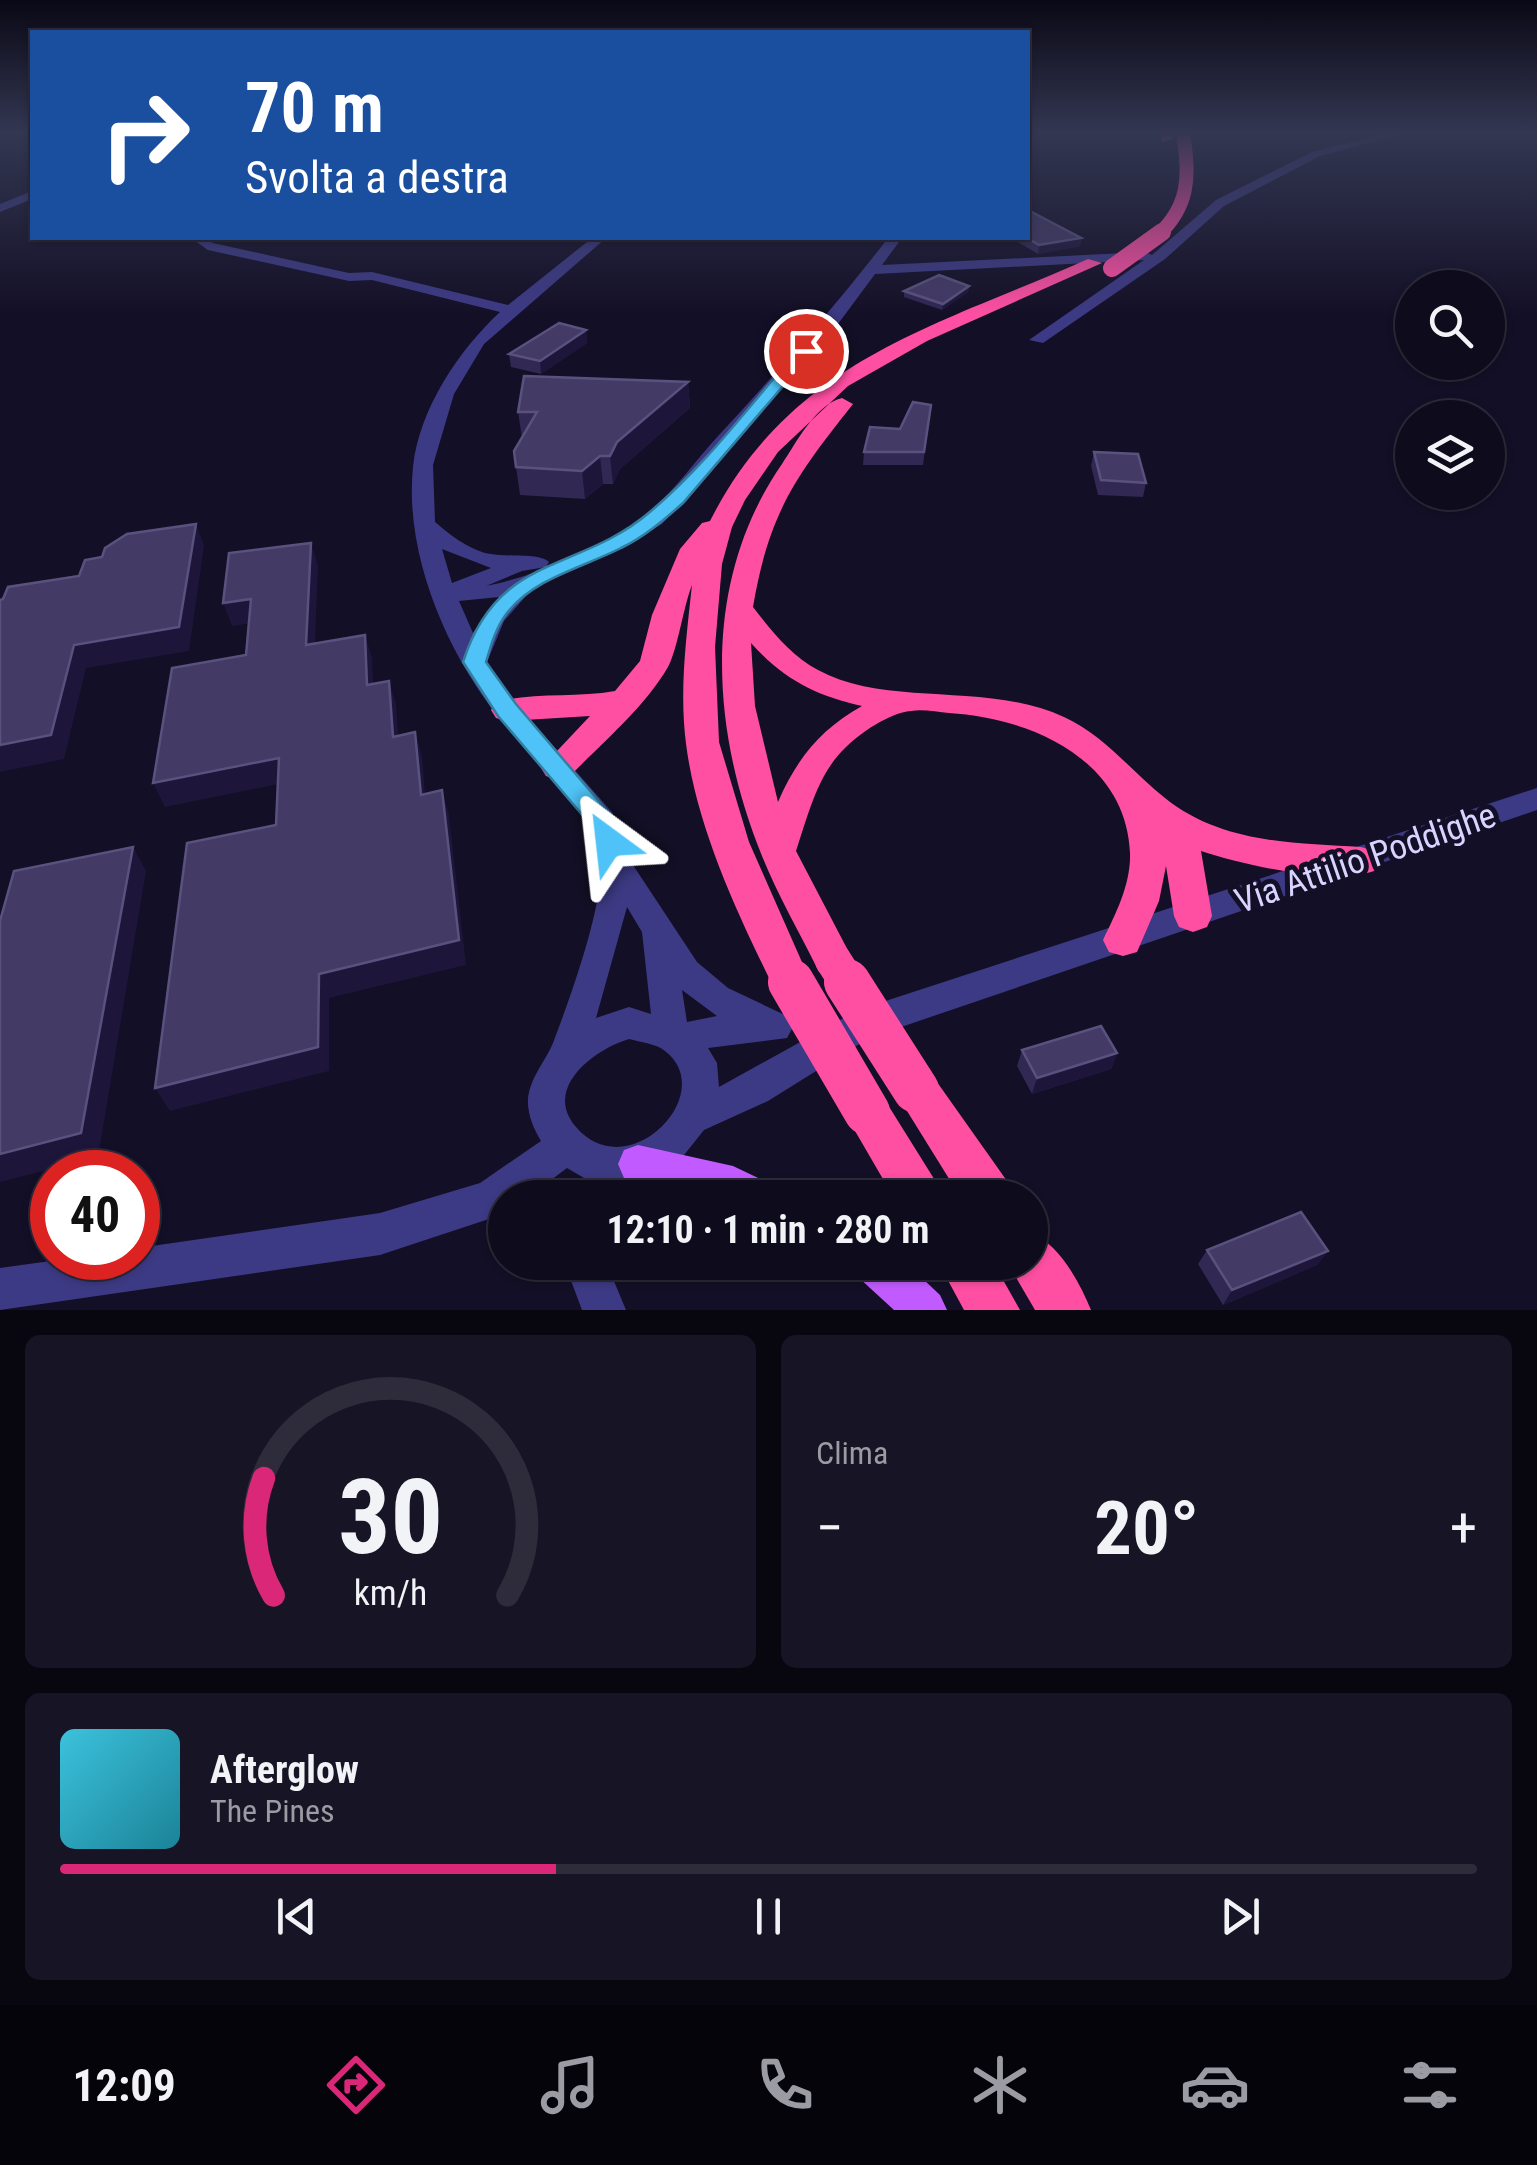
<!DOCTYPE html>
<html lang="it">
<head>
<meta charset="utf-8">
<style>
	body { margin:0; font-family:"Roboto Condensed",sans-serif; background:#171425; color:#f1f3f6; height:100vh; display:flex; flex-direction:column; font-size:38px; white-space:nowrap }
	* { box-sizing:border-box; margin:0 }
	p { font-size:32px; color:#9b9ba3 }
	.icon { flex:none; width:55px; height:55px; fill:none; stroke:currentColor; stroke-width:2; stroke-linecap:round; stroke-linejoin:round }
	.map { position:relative; height:1310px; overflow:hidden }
	.details { display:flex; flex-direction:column; gap:25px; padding:25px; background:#08060f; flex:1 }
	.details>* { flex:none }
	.top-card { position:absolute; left:30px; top:30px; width:1000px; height:210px; border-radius:0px; box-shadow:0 2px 8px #0004,0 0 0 2px #2e2b3b; background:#1a4fa0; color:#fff; overflow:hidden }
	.fabs { position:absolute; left:1395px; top:270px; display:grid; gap:20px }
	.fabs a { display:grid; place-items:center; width:110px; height:110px; border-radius:50%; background:#0e0b1c; box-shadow:0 2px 8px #0004,0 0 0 2px #2e2b3b; font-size:50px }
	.speed { position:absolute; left:30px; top:1150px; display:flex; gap:20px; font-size:50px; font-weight:700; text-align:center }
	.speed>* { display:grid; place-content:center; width:130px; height:130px; border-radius:50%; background:#0e0b1c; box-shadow:0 2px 8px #0004,0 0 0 2px #2e2b3b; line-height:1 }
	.speed .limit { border:15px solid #d22; background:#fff; color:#111 }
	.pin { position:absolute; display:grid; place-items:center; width:85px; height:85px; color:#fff; margin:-42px; border:5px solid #fff; border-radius:50%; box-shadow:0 2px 10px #0007 }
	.me { position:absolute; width:110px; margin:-55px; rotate:330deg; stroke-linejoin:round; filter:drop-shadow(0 0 8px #0008) }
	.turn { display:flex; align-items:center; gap:35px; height:210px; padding:0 50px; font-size:45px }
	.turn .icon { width:130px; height:130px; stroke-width:2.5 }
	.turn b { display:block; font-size:70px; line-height:85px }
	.big { font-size:75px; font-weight:700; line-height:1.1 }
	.details .widget { flex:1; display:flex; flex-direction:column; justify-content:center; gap:15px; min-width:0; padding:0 35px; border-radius:15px; background:#171425 }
	.details .dial { align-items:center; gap:0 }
	.dial svg { height:260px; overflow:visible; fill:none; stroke:#2e2b3b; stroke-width:7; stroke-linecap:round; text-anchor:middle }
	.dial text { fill:#f1f3f6; stroke:none }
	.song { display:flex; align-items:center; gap:30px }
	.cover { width:120px; height:120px; border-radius:15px; background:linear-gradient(135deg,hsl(190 70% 55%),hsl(190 70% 35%)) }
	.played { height:10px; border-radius:5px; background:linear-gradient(90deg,#db2777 35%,#2e2b3b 35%) }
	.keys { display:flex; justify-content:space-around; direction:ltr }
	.heat { display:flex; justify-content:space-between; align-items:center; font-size:55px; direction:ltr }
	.details .tiles { flex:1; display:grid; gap:25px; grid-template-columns:1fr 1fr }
	.widget:last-child { grid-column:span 2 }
	.trip { position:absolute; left:488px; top:1180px; width:560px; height:100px; border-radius:50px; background:#0e0b1c; box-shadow:0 2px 8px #0004,0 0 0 2px #2e2b3b; font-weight:700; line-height:100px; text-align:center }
	.tab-bar { display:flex; height:160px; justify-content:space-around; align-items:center; background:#06040b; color:#9b9ba3 }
	.tab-bar .icon { width:70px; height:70px }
	.tab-bar .selected { color:#db2777 }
	.tab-bar b { font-size:45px; color:#f1f3f6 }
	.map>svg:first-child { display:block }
</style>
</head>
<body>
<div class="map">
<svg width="1537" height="1310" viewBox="0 0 1537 1310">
	<rect width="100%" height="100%" fill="#130f26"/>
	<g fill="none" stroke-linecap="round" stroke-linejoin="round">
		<!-- minor -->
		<path fill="#3d3a85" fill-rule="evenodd" d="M 1391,132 L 1410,132 L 1320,156 L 1224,206 L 1165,259 L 1043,343 L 1029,340 L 1144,260 L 875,274 L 838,324 L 662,524 L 605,556 L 533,588 L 504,621 L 487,662 L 516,704 L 612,812 L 631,862 L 697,962 L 728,988 L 787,1016 L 793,1027 L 787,1038 L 708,1048 L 717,1063 L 719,1087 L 858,1010 L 1537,788 L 1537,810 L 869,1038 L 768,1101 L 704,1130 L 676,1165 L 630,1186 L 596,1185 L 567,1168 L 527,1198 L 505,1198 L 504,1214 L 380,1255 L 0,1310 L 0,1268 L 72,1258 L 138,1258 L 138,1248 L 380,1213 L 480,1183 L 541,1141 C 533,1128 527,1113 528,1098 C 531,1076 545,1062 553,1043 C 570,998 600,916 601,868 C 602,820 530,756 501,720 C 447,654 404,554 413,467 C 419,409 459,350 500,312 L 372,280 L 349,281 L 208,250 L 191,238 L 205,238 L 213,243 L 349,273 L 372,272 L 508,305 L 592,238 L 606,238 L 484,344 L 454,394 L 433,465 L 435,522 C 450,535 466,547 485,553 C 504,558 538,552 549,562 L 546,567 L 522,571 L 486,586 C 534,577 608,546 646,515 C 673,493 695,461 719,435 C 778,371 835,307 888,238 L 902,238 L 882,265 L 1145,252 L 1152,255 L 1216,200 L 1312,152 ZM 442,549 L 491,568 L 452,583 ZM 499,597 L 473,633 L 459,601 ZM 627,907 L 642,932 L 651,1014 L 629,1007 L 596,1018 ZM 682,990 L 717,1016 L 687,1022 ZM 629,1039 C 640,1042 657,1044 665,1051 C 720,1093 628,1188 576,1127 C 542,1088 595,1049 629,1039 Z
			M 32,191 L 32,199 L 0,212 L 0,204 Z
			M 564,1262 L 606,1262 L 626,1310 L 582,1310 Z"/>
		<!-- major -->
		<path fill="#c25bff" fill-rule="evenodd" d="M 638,1145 L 733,1166 L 771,1184 L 777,1198 C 724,1198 674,1198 624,1178 L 618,1164 L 624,1150 Z
			M 852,1262 L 905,1262 L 940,1295 L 947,1310 L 894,1310 L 858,1277 Z"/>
		<!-- highway -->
		<path fill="#ff4fa3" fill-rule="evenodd" d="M 1159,132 L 1171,132 L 1173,139 L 1162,142 Z
			M 1088,259 L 1102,263 L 927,341 L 848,386 L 778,452 L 745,500 L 732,527 L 722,564 L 715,647 L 719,742 L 749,842 L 809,978 L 803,990 L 789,995 L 775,990 C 735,909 690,814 684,723 C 681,677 687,631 692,585 C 683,608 678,648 668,667 C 644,708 603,742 570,776 L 558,780 L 546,776 L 541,768 L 590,716 L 507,721 L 496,718 L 491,710 L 496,702 C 533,692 576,698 615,691 L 640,661 L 652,615 L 680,549 L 702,523 L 710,521 C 792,359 936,327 1088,259 Z
			M 842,398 L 853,404 C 795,477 769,513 753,607 C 771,630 791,656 818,670 C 888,708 986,681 1064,717 C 1104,735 1131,771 1165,798 C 1221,843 1292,843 1361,847 L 1374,851 L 1379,861 L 1374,871 C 1332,885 1243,865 1201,851 L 1212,916 L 1207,927 L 1193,932 L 1179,927 L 1174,916 L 1166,866 L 1159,901 L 1137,952 L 1123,956 L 1109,952 L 1103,940 C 1116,913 1131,884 1130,853 C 1126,759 1031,718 949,713 C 937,712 923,709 911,711 C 889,713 860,733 845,748 C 817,775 808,816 796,851 L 853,960 L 847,972 L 833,977 L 819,972 C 800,933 778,896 762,856 C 710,728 701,581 782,464 C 796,443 816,404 842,398 ZM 751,643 C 783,679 816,696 862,706 C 821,729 797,758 778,802 L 755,706 Z
			M 916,1069 L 932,1075 L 1007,1181 L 1014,1198 L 961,1198 L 894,1090 L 900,1075 Z
			M 867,1091 L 883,1097 L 946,1198 L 894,1198 L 844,1112 L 851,1097 Z
			M 1030,1232 C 1059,1244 1079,1281 1091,1310 L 1035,1310 L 1007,1262 L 1030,1262 Z
			M 938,1262 L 993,1262 L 1020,1310 L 964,1310 Z"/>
		<!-- highway-bridge-far3 -->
		<path stroke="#ff4fa3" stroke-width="14" d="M 1159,234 C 1188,207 1190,177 1184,140"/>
		<!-- highway-bridge-far2 -->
		<path stroke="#ff4fa3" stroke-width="18" d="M 1112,268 L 1162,232"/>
		<!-- highway-bridge-far1 -->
		<path stroke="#ff4fa3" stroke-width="36" d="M 833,960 L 849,985
			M 789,978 L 793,985"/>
		<!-- highway-bridge -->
		<path stroke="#ff4fa3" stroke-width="46" d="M 791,982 L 867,1112
			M 847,982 L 916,1090"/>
	</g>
	<!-- wall -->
	<path fill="#312854" d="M 1011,238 L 1081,238 L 1080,246 L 1038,254 Z
		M 969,286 L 968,292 L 942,310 L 904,297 L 904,291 Z
		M 586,330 L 587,343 L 541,374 L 511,367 L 509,354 Z
		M 688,382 L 690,408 L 620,469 L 613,484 L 603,484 L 585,499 L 520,495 L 516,467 L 522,438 L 518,412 Z
		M 931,405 L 923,465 L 863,465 L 864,452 L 900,429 Z
		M 1094,452 L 1146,483 L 1143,497 L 1098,495 L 1091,466 Z
		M 1022,1050 L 1117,1053 L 1111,1069 L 1032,1094 L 1017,1066 Z
		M 1207,1250 L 1328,1251 L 1317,1265 L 1223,1305 L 1198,1264 Z"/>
	<!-- shaded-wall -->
	<path fill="#1d163a" d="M 1081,238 L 1080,246 L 1038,254 L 1039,245 Z
		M 969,286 L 968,292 L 942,310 L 943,304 Z
		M 586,330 L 587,343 L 541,374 L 540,361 Z
		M 688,382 L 690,408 L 620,469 L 613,484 L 610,456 L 617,442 Z
		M 600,456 L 603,484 L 585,499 L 582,471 Z
		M 196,524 L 204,546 L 189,651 L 86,668 L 64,759 L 0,772 L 0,745 L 74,645 Z
		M 311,543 L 318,565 L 314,668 L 306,645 Z
		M 251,599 L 259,622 L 232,626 L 223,603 Z
		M 365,635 L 372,658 L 374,709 L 367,685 Z
		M 389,681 L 396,704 L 400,761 L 393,737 Z
		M 415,732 L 422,756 L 427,819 L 421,795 Z
		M 279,758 L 288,782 L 165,807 L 153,783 Z
		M 442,790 L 449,815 L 466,965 L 329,998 L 329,1071 L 170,1111 L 155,1088 L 319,974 Z
		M 133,847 L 146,871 L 98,1157 L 0,1182 L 0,1154 Z
		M 1117,1053 L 1111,1069 L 1032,1094 L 1037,1078 Z
		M 1328,1251 L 1317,1265 L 1223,1305 L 1232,1290 Z"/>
	<!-- building -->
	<path fill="#433a66" stroke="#5a527e" stroke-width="2.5" d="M 1028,210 L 1081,238 L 1039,245 L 1027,238 Z
		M 939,275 L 969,286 L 943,304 L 904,291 Z
		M 559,323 L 586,330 L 540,361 L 509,354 Z
		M 524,376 L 688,382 L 617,442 L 610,456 L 600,456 L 582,471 L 516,467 L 514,451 L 537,412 L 518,412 Z
		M 913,402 L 931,405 L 924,452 L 864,452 L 870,427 L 900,429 Z
		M 1094,452 L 1138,454 L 1146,483 L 1101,480 Z
		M 196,524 L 179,627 L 74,645 L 51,735 L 0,745 L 0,600 L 3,599 L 8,587 L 79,576 L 85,560 L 102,557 L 105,548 L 127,534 Z
		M 311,543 L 306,645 L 365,635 L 367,685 L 389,681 L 393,737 L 415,732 L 421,795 L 442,790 L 459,940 L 319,974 L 318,1047 L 155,1088 L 187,843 L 276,825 L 279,758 L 153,783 L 172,668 L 246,655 L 251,599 L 223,603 L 229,553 Z
		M 133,847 L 81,1133 L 0,1154 L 0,921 L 14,871 Z
		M 1101,1026 L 1117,1053 L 1037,1078 L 1022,1050 Z
		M 1301,1212 L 1328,1251 L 1232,1290 L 1207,1250 Z"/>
	<!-- sky -->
	<linearGradient id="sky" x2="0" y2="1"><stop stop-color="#0a0815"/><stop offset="0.42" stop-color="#333752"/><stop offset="1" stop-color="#333752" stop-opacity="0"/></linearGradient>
	<rect width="1537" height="316" fill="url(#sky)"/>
	<!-- route -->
	<path fill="#4fc3f7" stroke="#337fa1" stroke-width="2.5" d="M 800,348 L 813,351 L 683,503 C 664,520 644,537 621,548 C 584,567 534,578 507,613 C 496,627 491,645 486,662 L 516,704 L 615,820 L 623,842 L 619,850 L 609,853 L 600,850 L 590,824 L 498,716 L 463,662 C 498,552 578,574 651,511 C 707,464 752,402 800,348 Z"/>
	<g text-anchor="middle" stroke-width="10" stroke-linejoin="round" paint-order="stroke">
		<!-- near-street labels -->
		<g font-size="35" fill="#d9d4ff" stroke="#130f26">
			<text transform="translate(1365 858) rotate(-19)" y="12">Via Attilio Poddighe</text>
		</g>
	</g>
</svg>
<div class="fabs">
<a><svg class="icon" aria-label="search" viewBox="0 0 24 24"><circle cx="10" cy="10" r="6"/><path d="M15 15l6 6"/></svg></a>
<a><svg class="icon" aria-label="layers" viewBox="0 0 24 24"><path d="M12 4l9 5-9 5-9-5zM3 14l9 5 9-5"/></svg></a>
</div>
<div class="speed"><div class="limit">40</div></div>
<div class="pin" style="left:806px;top:351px;background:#d93025"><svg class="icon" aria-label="arrive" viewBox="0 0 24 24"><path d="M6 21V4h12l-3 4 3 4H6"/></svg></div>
<svg class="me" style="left:609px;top:842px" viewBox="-20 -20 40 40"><path d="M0-17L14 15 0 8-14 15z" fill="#4fc3f7" stroke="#fff" stroke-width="4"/></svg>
<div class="trip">12:10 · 1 min · 280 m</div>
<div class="top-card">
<div class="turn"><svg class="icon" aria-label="right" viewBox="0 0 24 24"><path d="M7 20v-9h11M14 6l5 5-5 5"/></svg><div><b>70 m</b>Svolta a destra</div></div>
</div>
</div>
<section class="details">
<div class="tiles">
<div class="widget dial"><svg viewBox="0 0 100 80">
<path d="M14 69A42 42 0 1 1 86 69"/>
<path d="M14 69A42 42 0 0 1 11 33" stroke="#db2777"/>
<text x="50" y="56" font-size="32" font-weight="700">30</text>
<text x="50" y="72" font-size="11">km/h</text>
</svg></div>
<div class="widget"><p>Clima</p>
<div class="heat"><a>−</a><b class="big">20°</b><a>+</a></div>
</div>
<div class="widget">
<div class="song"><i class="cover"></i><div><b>Afterglow</b><p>The Pines</p></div></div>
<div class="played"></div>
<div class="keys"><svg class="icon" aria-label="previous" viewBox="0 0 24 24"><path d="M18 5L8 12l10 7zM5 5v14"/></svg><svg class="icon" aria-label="pause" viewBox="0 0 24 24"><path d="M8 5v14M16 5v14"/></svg><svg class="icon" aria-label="next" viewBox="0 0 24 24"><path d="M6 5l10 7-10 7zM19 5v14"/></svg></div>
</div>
</div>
</section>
<nav class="tab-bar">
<b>12:09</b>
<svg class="icon selected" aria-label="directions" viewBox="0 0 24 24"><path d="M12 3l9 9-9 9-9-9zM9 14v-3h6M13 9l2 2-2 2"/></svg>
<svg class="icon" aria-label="music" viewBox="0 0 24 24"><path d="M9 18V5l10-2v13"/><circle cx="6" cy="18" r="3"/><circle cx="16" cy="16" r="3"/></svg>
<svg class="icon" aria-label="phone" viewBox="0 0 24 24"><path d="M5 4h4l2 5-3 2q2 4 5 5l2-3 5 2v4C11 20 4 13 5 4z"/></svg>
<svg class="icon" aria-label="climate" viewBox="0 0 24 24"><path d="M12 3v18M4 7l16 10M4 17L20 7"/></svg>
<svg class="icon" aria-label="car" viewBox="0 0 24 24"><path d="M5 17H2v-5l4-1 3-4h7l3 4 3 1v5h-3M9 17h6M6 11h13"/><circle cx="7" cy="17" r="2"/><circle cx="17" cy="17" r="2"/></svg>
<svg class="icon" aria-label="filters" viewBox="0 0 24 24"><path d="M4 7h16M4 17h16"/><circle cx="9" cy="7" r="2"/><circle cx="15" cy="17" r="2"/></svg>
</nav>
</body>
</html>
